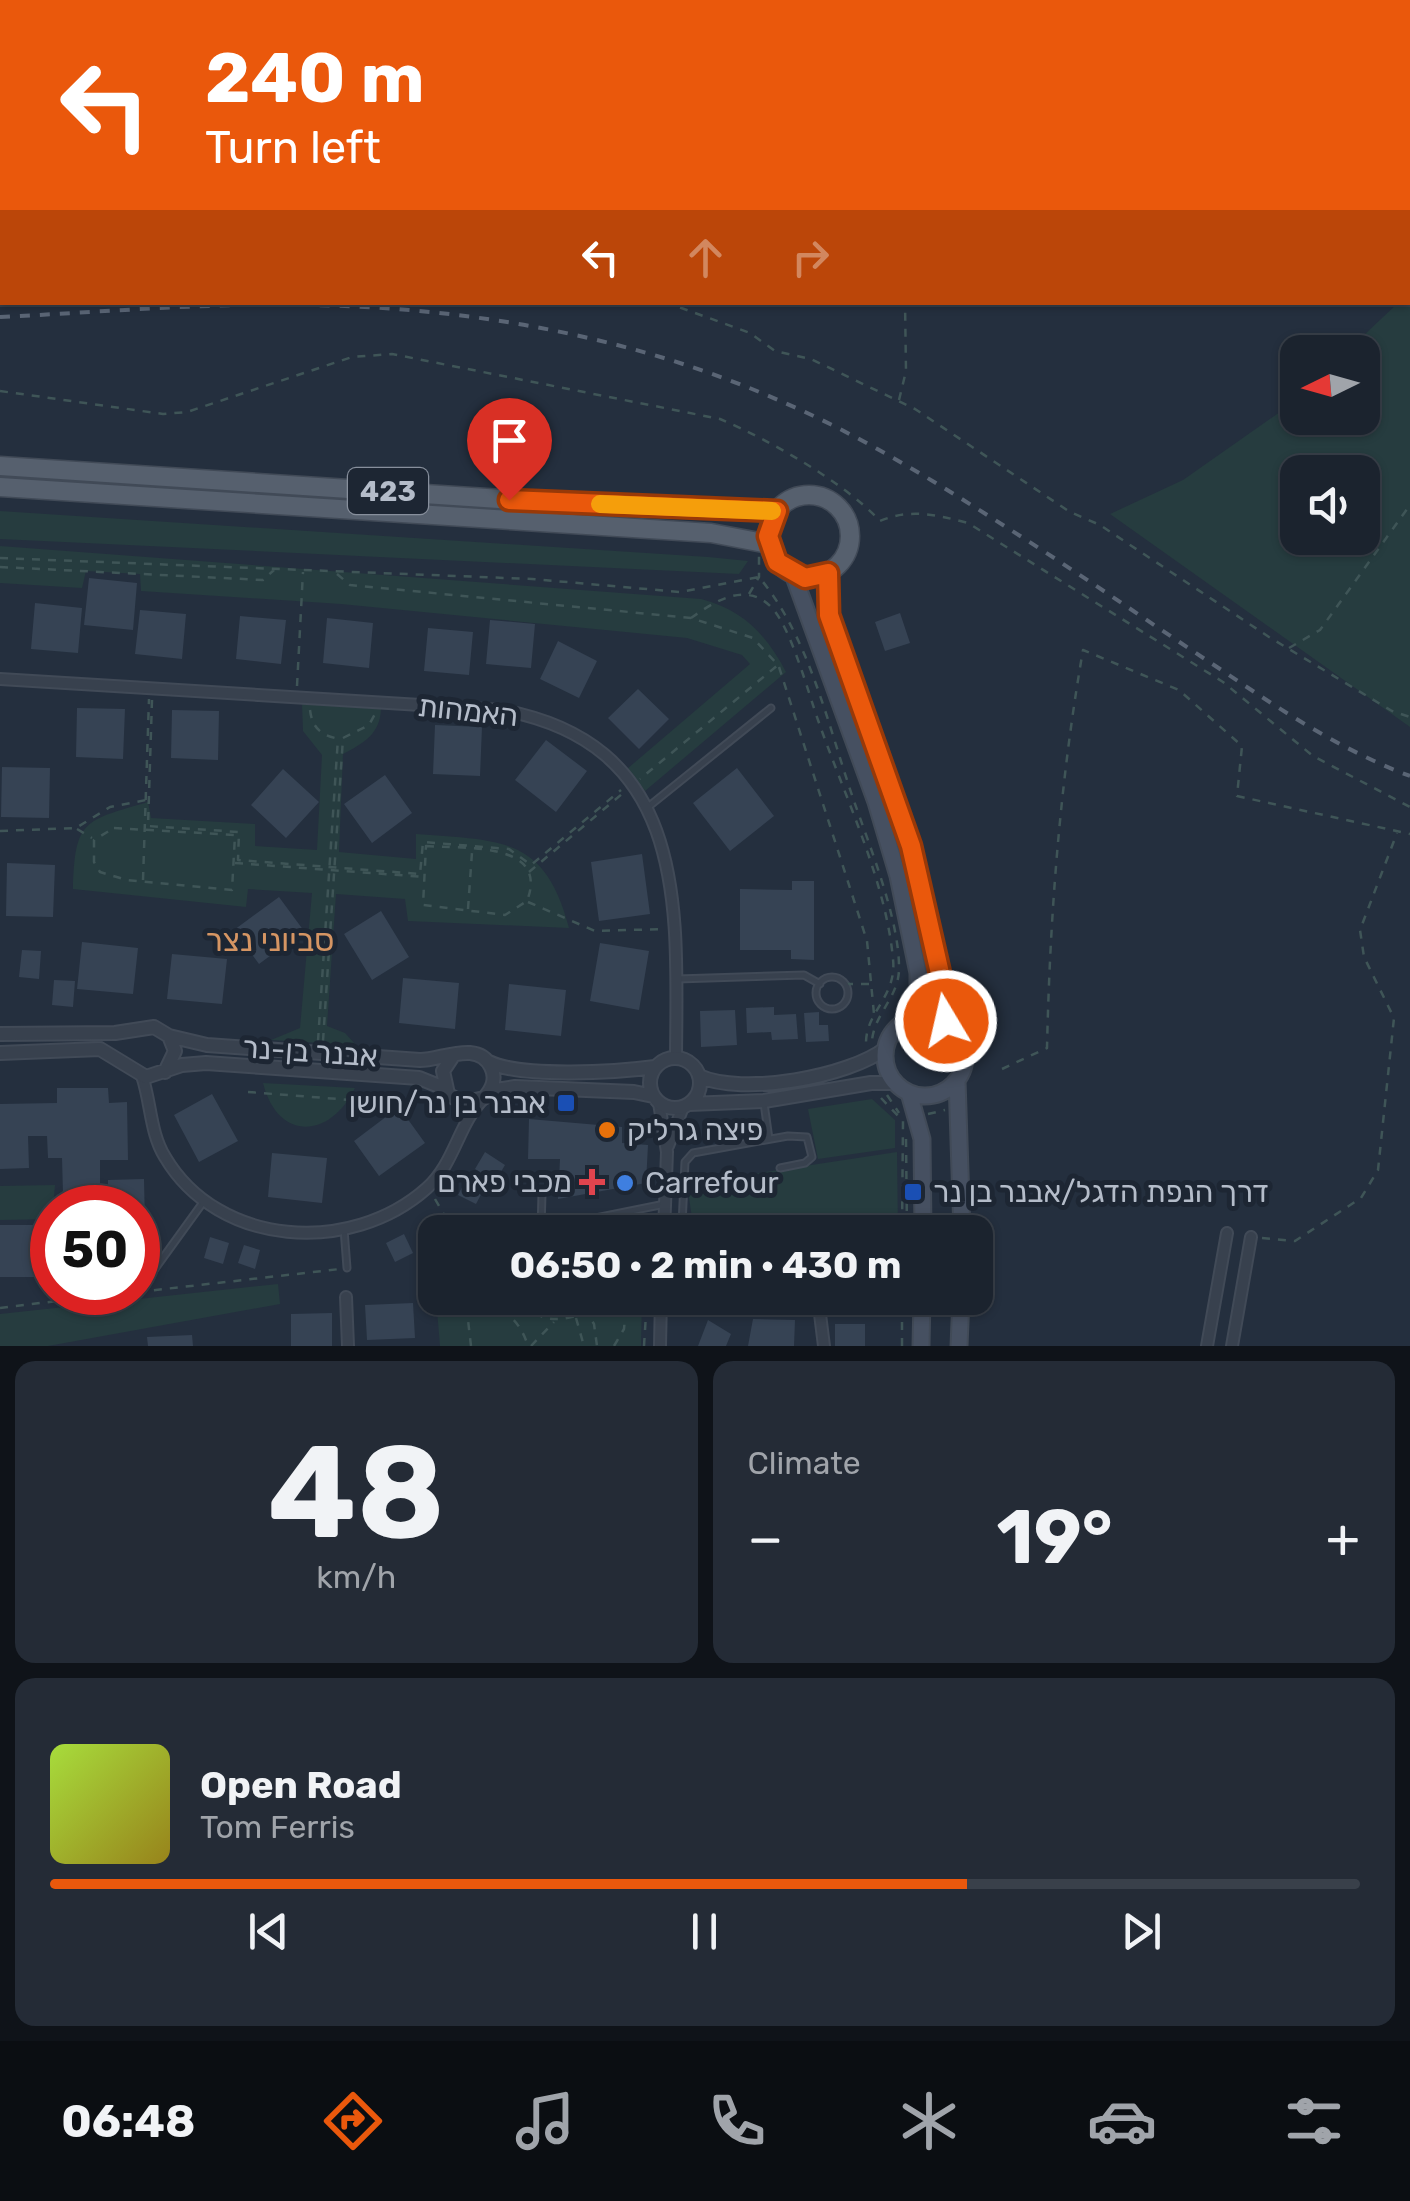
<!DOCTYPE html>
<html lang="en">
<head>
<meta charset="utf-8">
<style>
	body { margin:0; font-family:Rubik,"Noto Sans Hebrew",sans-serif; background:#242b36; color:#f1f3f6; height:100vh; display:flex; flex-direction:column; font-size:38px; white-space:nowrap }
	* { box-sizing:border-box; margin:0 }
	p { font-size:32px; color:#a0a4aa }
	.icon { flex:none; width:55px; height:55px; fill:none; stroke:currentColor; stroke-width:2; stroke-linecap:round; stroke-linejoin:round }
	.map { position:relative; height:1346px; overflow:hidden }
	.sheet { display:flex; flex-direction:column; gap:15px; padding:15px; background:#0f1319; flex:1 }
	.sheet>* { flex:none }
	.top-card { position:absolute; left:0px; top:0px; width:1410px; height:305px; box-shadow:0 2px 8px #0004,0 0 0 2px #39404a; background:#ea580c; color:#fff; overflow:hidden }
	.needle { width:65px; rotate:265deg }
	.tools { position:absolute; left:1280px; top:335px; display:grid; gap:20px }
	.tools a { display:grid; place-items:center; width:100px; height:100px; border-radius:20px; background:#1b232e; box-shadow:0 2px 8px #0004,0 0 0 2px #39404a; font-size:50px }
	.speed { position:absolute; left:30px; top:1185px; display:flex; gap:20px; font-size:50px; font-weight:700; text-align:center }
	.speed>* { display:grid; place-content:center; width:130px; height:130px; border-radius:50%; background:#1b232e; box-shadow:0 2px 8px #0004,0 0 0 2px #39404a; line-height:1 }
	.speed .limit { border:15px solid #d22; background:#fff; color:#111 }
	.pin { position:absolute; display:grid; place-items:center; width:85px; height:85px; color:#fff; margin:-102px -42px; border-radius:50% 50% 50% 0; rotate:-45deg; box-shadow:0 0 10px #0007 }
	.pin .icon { rotate:45deg }
	.me { position:absolute; width:110px; margin:-55px; rotate:351deg; stroke-linejoin:round; filter:drop-shadow(0 0 8px #0008) }
	.turn { display:flex; align-items:center; gap:35px; height:210px; padding:0 40px; font-size:45px }
	.turn .icon { width:130px; height:130px; stroke-width:2.5 }
	.turn b { display:block; font-size:70px; line-height:85px }
	.lanes { display:flex; align-items:center; height:95px; padding:0 40px; background:#0003; justify-content:center; gap:50px; direction:ltr }
	.lanes .off { opacity:.35 }
	.big { font-size:75px; font-weight:700; line-height:1.1 }
	.sheet .card { flex:1; display:flex; flex-direction:column; justify-content:center; gap:15px; min-width:0; padding:0 35px; border-radius:20px; background:#242b36 }
	.sheet .dial { align-items:center; gap:0 }
	.dial b { font-size:130px; line-height:1 }
	.song { display:flex; align-items:center; gap:30px }
	.cover { width:120px; height:120px; border-radius:15px; background:linear-gradient(135deg,hsl(80 70% 55%),hsl(50 70% 35%)) }
	.played { height:10px; border-radius:5px; background:linear-gradient(90deg,#ea580c 70%,#39404a 70%) }
	.keys { display:flex; justify-content:space-around; direction:ltr }
	.heat { display:flex; justify-content:space-between; align-items:center; font-size:55px; direction:ltr }
	.sheet .tiles { flex:1; display:grid; gap:15px; grid-template-columns:1fr 1fr }
	.card:last-child { grid-column:span 2 }
	.trip { position:absolute; left:418px; top:1215px; width:575px; height:100px; border-radius:20px; background:#1b232e; box-shadow:0 2px 8px #0004,0 0 0 2px #39404a; font-weight:700; line-height:100px; text-align:center }
	.dock { display:flex; height:160px; justify-content:space-around; align-items:center; background:#0b0e12; color:#a0a4aa }
	.dock .icon { width:70px; height:70px }
	.dock .active { color:#ea580c }
	.dock b { font-size:45px; color:#f1f3f6 }
	.map>svg:first-child { display:block }
</style>
</head>
<body>
<div class="map">
<svg width="1410" height="1346" viewBox="0 0 1410 1346">
	<rect width="100%" height="100%" fill="#242f3e"/>
	<!-- green -->
	<path fill="#263c3f" fill-rule="evenodd" d="M 1410,290 L 1410,727 L 1110,514 L 1183,480 L 1297,400 L 1298,418 L 1362,418 L 1362,352 L 1346,352 L 1398,303 L 1408,302 ZM 1298,472 L 1362,472 L 1362,538 L 1298,538 Z
		M 0,511 L 708,557 L 748,561 L 739,574 L 0,539 Z
		M 0,546 L 701,599 C 743,610 766,634 786,672 L 645,791 L 627,769 L 750,664 L 742,655 L 687,638 L 341,604 L 141,591 L 140,574 L 86,571 L 82,588 L 0,583 Z
		M 302,704 L 381,709 C 380,734 364,743 343,754 L 339,852 L 416,859 L 416,834 C 500,841 545,835 569,928 L 408,921 L 405,899 L 336,894 L 327,1026 L 345,1033 L 356,1045 L 271,1040 L 300,1028 L 312,893 L 248,889 L 246,907 L 73,889 C 75,819 84,821 148,802 L 151,818 L 255,824 L 255,846 L 317,850 L 322,755 L 303,731 Z
		M 263,1083 L 355,1088 C 330,1139 278,1142 263,1083 Z
		M 872,1099 L 895,1120 L 895,1148 L 818,1159 L 808,1109 Z
		M 897,1152 L 898,1232 L 743,1232 L 693,1225 L 687,1184 Z
		M 55,1185 L 52,1219 L 0,1220 L 0,1186 Z
		M 278,1284 L 280,1304 L 48,1346 L 0,1346 L 0,1314 Z
		M 436,1298 L 642,1298 L 641,1346 L 440,1346 Z"/>
	<!-- building -->
	<path fill="#364354" d="M 89,578 L 137,583 L 133,630 L 84,625 Z
		M 35,603 L 82,608 L 78,653 L 31,649 Z
		M 140,610 L 186,614 L 182,659 L 135,654 Z
		M 900,613 L 910,643 L 885,651 L 875,622 Z
		M 240,616 L 286,620 L 281,664 L 236,659 Z
		M 327,618 L 373,623 L 369,668 L 323,663 Z
		M 490,620 L 535,624 L 531,668 L 486,664 Z
		M 428,628 L 473,632 L 469,675 L 424,671 Z
		M 558,641 L 597,661 L 579,698 L 540,679 Z
		M 638,689 L 669,719 L 639,749 L 608,718 Z
		M 77,708 L 125,709 L 123,759 L 76,757 Z
		M 172,710 L 219,711 L 218,760 L 171,758 Z
		M 435,725 L 482,727 L 480,776 L 433,774 Z
		M 546,740 L 587,771 L 556,812 L 515,780 Z
		M 2,767 L 50,768 L 49,818 L 1,817 Z
		M 737,768 L 774,816 L 730,851 L 693,803 Z
		M 283,769 L 319,802 L 286,838 L 251,805 Z
		M 385,775 L 412,813 L 372,843 L 344,804 Z
		M 642,854 L 650,914 L 599,921 L 591,862 Z
		M 7,863 L 55,865 L 53,917 L 6,916 Z
		M 792,881 L 814,881 L 814,960 L 791,959 L 791,950 L 740,950 L 740,889 L 792,890 Z
		M 279,897 L 304,931 L 259,964 L 234,930 Z
		M 381,911 L 409,957 L 372,980 L 344,934 Z
		M 82,942 L 138,948 L 133,994 L 77,989 Z
		M 600,943 L 649,951 L 639,1010 L 590,1001 Z
		M 22,950 L 41,951 L 39,979 L 19,977 Z
		M 172,954 L 227,959 L 222,1004 L 167,999 Z
		M 403,978 L 459,983 L 455,1029 L 399,1023 Z
		M 54,980 L 75,981 L 73,1007 L 52,1005 Z
		M 509,984 L 566,990 L 561,1036 L 505,1030 Z
		M 774,1007 L 774,1015 L 796,1014 L 798,1039 L 772,1040 L 771,1032 L 747,1033 L 746,1008 Z
		M 735,1010 L 737,1045 L 701,1047 L 700,1011 Z
		M 819,1012 L 819,1025 L 828,1025 L 829,1041 L 806,1042 L 804,1013 Z
		M 57,1088 L 108,1088 L 109,1103 L 127,1102 L 128,1160 L 100,1160 L 100,1208 L 75,1208 L 75,1193 L 63,1194 L 62,1158 L 48,1158 L 47,1136 L 28,1136 L 29,1168 L 0,1169 L 0,1104 L 57,1103 Z
		M 212,1094 L 238,1141 L 199,1162 L 174,1115 Z
		M 399,1107 L 425,1143 L 379,1176 L 354,1141 Z
		M 529,1119 L 622,1127 L 622,1143 L 648,1145 L 646,1183 L 558,1199 L 560,1159 L 528,1159 Z
		M 485,1152 L 505,1165 L 495,1182 L 475,1169 Z
		M 272,1153 L 327,1158 L 322,1203 L 268,1197 Z
		M 468,1176 L 486,1185 L 476,1204 L 458,1195 Z
		M 144,1179 L 145,1225 L 138,1225 L 138,1208 L 108,1203 L 108,1180 Z
		M 435,1222 L 441,1232 L 435,1232 L 435,1248 L 426,1252 L 416,1233 Z
		M 0,1225 L 52,1225 L 52,1277 L 0,1277 Z
		M 404,1234 L 413,1253 L 395,1262 L 386,1243 Z
		M 210,1237 L 229,1243 L 223,1264 L 204,1258 Z
		M 244,1245 L 260,1250 L 255,1269 L 238,1263 Z
		M 413,1303 L 415,1338 L 367,1340 L 365,1305 Z
		M 332,1313 L 332,1346 L 291,1346 L 291,1314 Z
		M 753,1319 L 795,1320 L 794,1346 L 748,1346 Z
		M 708,1320 L 731,1334 L 726,1346 L 698,1346 Z
		M 835,1324 L 865,1324 L 865,1346 L 835,1346 Z
		M 192,1335 L 193,1346 L 148,1346 L 147,1337 Z"/>
	<g fill="none" stroke-linecap="round" stroke-linejoin="round">
		<!-- service casing -->
		<g stroke="#414a57" stroke-width="9">
			<path id="service" d="M 648,807 L 771,708
				M816 993a16 16 0 1 1 32 0a16 16 0 1 1-32 0Z
				M 677,979 L 804,975 L 820,984
				M 764,1103 L 769,1139
				M 542,1194 L 541,1229 L 665,1204
				M 682,1224 L 685,1162 L 693,1153 L 788,1136 L 807,1137 L 812,1157 L 805,1163 L 780,1168
				M 344,1229 L 347,1268
				M 152,1273 L 204,1201"/>
		</g>
		<!-- minor casing -->
		<g stroke="#414a57" stroke-width="14">
			<path id="minor" d="M 0,679 L 502,710 C 690,745 677,909 676,1058
				M 142,1076 C 151,1102 150,1133 165,1157 C 218,1247 351,1256 427,1188 C 455,1163 458,1124 484,1098
				M 659,1103 L 667,1152 L 664,1232
				M 668,1146 L 683,1107
				M 346,1297 L 348,1346
				M 818,1298 L 824,1346
				M 660,1346 L 661,1298
				M 1207,1346 L 1227,1233
				M 1232,1346 L 1251,1237"/>
		</g>
		<!-- tertiary casing -->
		<g stroke="#414a57" stroke-width="16">
			<path id="tertiary" d="M 0,1034 L 115,1033 L 154,1027 L 169,1036 L 207,1045 L 420,1060 C 442,1060 478,1040 491,1067 C 497,1079 492,1089 484,1098 L 462,1103 L 448,1094 L 443,1071 L 453,1056
				M 0,1053 L 100,1049 L 146,1077 L 182,1065 L 206,1063 L 419,1078 L 444,1088
				M650 1083a25 25 0 1 1 50 0a25 25 0 1 1-50 0Z
				M 489,1062 C 521,1078 618,1072 655,1067
				M 165,1072 L 175,1051 L 169,1036
				M 699,1076 C 742,1096 849,1077 886,1048
				M 490,1091 L 515,1087 L 634,1092 L 653,1096
				M 689,1104 L 764,1101 L 871,1083 L 895,1083"/>
		</g>
		<!-- secondary casing -->
		<g stroke="#414a57" stroke-width="19">
			<path id="secondary" d="M 828,573 L 829,615 L 911,846 L 952,1026
				M 793,574 L 876,802 L 898,876 L 918,973 L 918,992 L 905,1020
				M885 1056a40 40 0 1 1 80 0a40 40 0 1 1-80 0Z
				M 957,1080 L 962,1232
				M 909,1093 L 922,1139 L 923,1232
				M 921,1346 L 922,1298
				M 959,1346 L 961,1298"/>
		</g>
		<!-- primary casing -->
		<g stroke="#414a57" stroke-width="21">
			<path id="primary" d="M 0,466 L 546,502 L 777,511
				M 0,487 L 711,533 L 769,544
				M768 536a41 41 0 1 1 82 0a41 41 0 1 1-82 0Z"/>
		</g>
		<!-- path -->
		<path stroke="#3f5557" stroke-width="2.5" stroke-dasharray="8 8" stroke-linecap="butt" d="M 891,0 L 891,2
			M 0,259 L 2,259
			M 665,302 L 750,333 L 775,351 L 811,359 L 915,409 L 1070,512 L 1100,525 L 1269,637 L 1392,711 L 1410,717
			M 0,391 L 163,414 L 187,412 L 352,357 L 392,354 L 720,419 C 769,440 844,482 880,521 C 911,508 937,515 968,523 L 1223,682 L 1313,756 L 1410,807
			M 899,400 L 906,371 L 905,302
			M 0,558 L 532,579 L 680,592 L 759,577 C 810,638 828,726 854,801 C 870,847 900,921 899,970 C 898,998 875,1013 872,1040
			M 0,567 L 263,580 L 274,570
			M 337,574 L 350,585 L 691,618 L 753,638 L 778,665 L 640,779
			M 749,594 L 759,577 L 759,556
			M 691,618 C 714,602 746,580 772,608 C 791,628 808,692 818,720 C 844,795 886,881 893,959 C 897,997 866,1011 866,1043
			M 1289,648 L 1320,630 L 1410,505
			M 779,667 L 867,941 L 874,1014
			M 297,686 L 303,572
			M 152,700 L 148,826 L 239,832 L 238,860 L 420,874 L 423,842 L 509,849 L 531,865 L 621,790
			M 310,710 C 312,726 319,734 335,738
			M 343,738 L 369,725 L 375,714
			M 114,828 L 235,835 L 232,890 L 127,880 L 100,872 L 94,862 L 94,840 Z
			M 77,829 L 92,838
			M 0,831 L 76,828 L 110,807 L 146,800
			M 426,846 C 463,849 550,841 527,901 L 505,915 L 423,905 Z
			M 235,863 L 425,877
			M 529,872 L 622,794
			M 143,880 L 149,699
			M 528,902 L 595,931 L 664,929
			M 468,909 L 472,852
			M 845,984 L 869,984
			M 318,1041 L 338,738
			M 323,1041 L 343,738
			M 1002,1069 L 1047,1048 C 1050,914 1060,782 1083,650 L 1179,690 L 1242,746 L 1237,796 L 1410,834
			M 248,1092 L 363,1101
			M 887,1095 L 899,1113
			M 881,1098 L 903,1121 L 902,1232
			M 928,1114 L 945,1110
			M 906,1139 L 907,1232
			M 435,1199 L 454,1232
			M 1262,1238 L 1295,1241 L 1361,1198 L 1378,1170 L 1394,1018 L 1364,957 L 1360,930 L 1397,833
			M 138,1292 L 340,1269
			M 472,1298 C 500,1305 519,1317 528,1346
			M 507,1298 C 544,1317 544,1326 587,1313 L 594,1324 L 597,1346
			M 832,1301 L 875,1301 L 885,1311 L 902,1311
			M 0,1308 L 130,1292
			M 576,1318 L 584,1346
			M 471,1346 L 468,1320 L 471,1298
			M 531,1346 L 554,1322
			M 614,1346 L 624,1329 L 626,1305 L 637,1298 L 647,1299
			M 644,1346 L 647,1298
			M 902,1346 L 902,1298"/>
		<!-- service -->
		<use href="#service" stroke="#38414e" stroke-width="5"/>
		<!-- minor -->
		<use href="#minor" stroke="#38414e" stroke-width="10"/>
		<!-- tertiary -->
		<use href="#tertiary" stroke="#38414e" stroke-width="12"/>
		<!-- secondary -->
		<use href="#secondary" stroke="#465061" stroke-width="15"/>
		<!-- primary -->
		<use href="#primary" stroke="#56606e" stroke-width="18"/>
		<!-- rail -->
		<path stroke="#5a6575" stroke-width="4" stroke-dasharray="10 10" stroke-linecap="butt" d="M 0,317 C 102,312 205,303 307,305 C 469,307 637,337 785,403 C 863,437 934,481 1006,527 C 1079,573 1150,623 1223,671 C 1282,711 1343,751 1410,776"/>
	</g>
	<g fill="none" stroke-linecap="round" stroke-linejoin="round">
		<!-- route casing -->
		<g stroke="#983908" stroke-width="25">
			<path id="route" d="M 509,500 L 777,511 L 768,536 L 777,562 L 805,578 L 828,573 L 829,615 L 911,846 L 952,1026 L 946,1021"/>
		</g>
		<!-- route -->
		<use href="#route" stroke="#ea580c" stroke-width="18"/>
		<!-- slow -->
		<path stroke="#f59e0b" stroke-width="18" d="M 600,504 L 772,511"/>
	</g>
	<!-- markers -->
	<g fill="#1a4fb4" stroke="#1d2633" stroke-width="4">
		<rect x="556" y="1093" width="20" height="20" rx="5"/>
		<rect x="903" y="1182" width="20" height="20" rx="5"/>
	</g>
	<circle fill="#e8710a" stroke="#1d2633" stroke-width="4" cx="607" cy="1130" r="10"/>
	<path fill="#e0444e" stroke="#1d2633" stroke-width="4" d="M587 1167h10v10h10v10h-10v10h-10v-10h-10v-10h10z"/>
	<circle fill="#3f7fe0" stroke="#1d2633" stroke-width="4" cx="625" cy="1183" r="10"/>
	<g text-anchor="middle" stroke-width="10" stroke-linejoin="round" paint-order="stroke">
		<!-- shield labels -->
		<rect fill="#1d2633" stroke="#878f9c" stroke-width="2.5" x="348" y="468" width="80" height="46" rx="8"/>
		<g font-size="28" font-weight="bold" fill="#b4bcc9">
			<text x="388" y="501">423</text>
		</g>
		<!-- street labels -->
		<g font-size="30" fill="#b4bcc9" stroke="#1d2633">
			<text transform="translate(468 711) rotate(6)" y="10">האמהות</text>
			<text transform="translate(310 1052) rotate(4)" y="10">אבנר בן-נר</text>
		</g>
		<!-- poi labels -->
		<g font-size="30" fill="#b4bcc9" stroke="#1d2633" text-anchor="start">
			<text x="546" y="1113" text-anchor="end">אבנר בן נר/חושן</text>
			<text x="627" y="1140">פיצה גרליק</text>
			<text x="572" y="1192" text-anchor="end">מכבי פארם</text>
			<text x="645" y="1193">Carrefour</text>
			<text x="933" y="1202">דרך הנפת הדגל/אבנר בן נר</text>
		</g>
		<!-- neighbourhood labels -->
		<g font-size="32" fill="#d59563" stroke="#1d2633">
			<text x="270" y="951">סביוני נצר</text>
		</g>
	</g>
</svg>
<div class="tools">
<a><svg class="needle" viewBox="-14 -14 28 28"><path d="M0-13l5 13h-10z" fill="#e53935"/><path d="M0 13l5-13h-10z" fill="#a0a4aa"/></svg></a>
<a><svg class="icon" aria-label="sound" viewBox="0 0 24 24"><path d="M4 9h4l5-4v14l-5-4H4zM17 9q2 3 0 6"/></svg></a>
</div>
<div class="speed"><div class="limit">50</div></div>
<div class="pin" style="left:509px;top:500px;background:#d93025"><svg class="icon" aria-label="arrive" viewBox="0 0 24 24"><path d="M6 21V4h12l-3 4 3 4H6"/></svg></div>
<svg class="me" style="left:946px;top:1021px" viewBox="-20 -20 40 40"><circle r="17" fill="#ea580c" stroke="#fff" stroke-width="3"/><path d="M0-11L8 9 0 5-8 9z" fill="#fff"/></svg>
<div class="trip">06:50 · 2 min · 430 m</div>
<div class="top-card">
<div class="turn"><svg class="icon" aria-label="left" viewBox="0 0 24 24"><path d="M17 20v-9H6M10 6l-5 5 5 5"/></svg><div><b>240 m</b>Turn left</div></div>
<div class="lanes"><svg class="icon" aria-label="left" viewBox="0 0 24 24"><path d="M17 20v-9H6M10 6l-5 5 5 5"/></svg><svg class="icon off" aria-label="ahead" viewBox="0 0 24 24"><path d="M12 20V5M6 11l6-6 6 6"/></svg><svg class="icon off" aria-label="right" viewBox="0 0 24 24"><path d="M7 20v-9h11M14 6l5 5-5 5"/></svg></div>
</div>
</div>
<section class="sheet">
<div class="tiles">
<div class="card dial"><b>48</b><p>km/h</p></div>
<div class="card"><p>Climate</p>
<div class="heat"><a>−</a><b class="big">19°</b><a>+</a></div>
</div>
<div class="card">
<div class="song"><i class="cover"></i><div><b>Open Road</b><p>Tom Ferris</p></div></div>
<div class="played"></div>
<div class="keys"><svg class="icon" aria-label="previous" viewBox="0 0 24 24"><path d="M18 5L8 12l10 7zM5 5v14"/></svg><svg class="icon" aria-label="pause" viewBox="0 0 24 24"><path d="M8 5v14M16 5v14"/></svg><svg class="icon" aria-label="next" viewBox="0 0 24 24"><path d="M6 5l10 7-10 7zM19 5v14"/></svg></div>
</div>
</div>
</section>
<nav class="dock">
<b>06:48</b>
<svg class="icon active" aria-label="directions" viewBox="0 0 24 24"><path d="M12 3l9 9-9 9-9-9zM9 14v-3h6M13 9l2 2-2 2"/></svg>
<svg class="icon" aria-label="music" viewBox="0 0 24 24"><path d="M9 18V5l10-2v13"/><circle cx="6" cy="18" r="3"/><circle cx="16" cy="16" r="3"/></svg>
<svg class="icon" aria-label="phone" viewBox="0 0 24 24"><path d="M5 4h4l2 5-3 2q2 4 5 5l2-3 5 2v4C11 20 4 13 5 4z"/></svg>
<svg class="icon" aria-label="climate" viewBox="0 0 24 24"><path d="M12 3v18M4 7l16 10M4 17L20 7"/></svg>
<svg class="icon" aria-label="car" viewBox="0 0 24 24"><path d="M5 17H2v-5l4-1 3-4h7l3 4 3 1v5h-3M9 17h6M6 11h13"/><circle cx="7" cy="17" r="2"/><circle cx="17" cy="17" r="2"/></svg>
<svg class="icon" aria-label="filters" viewBox="0 0 24 24"><path d="M4 7h16M4 17h16"/><circle cx="9" cy="7" r="2"/><circle cx="15" cy="17" r="2"/></svg>
</nav>
</body>
</html>
